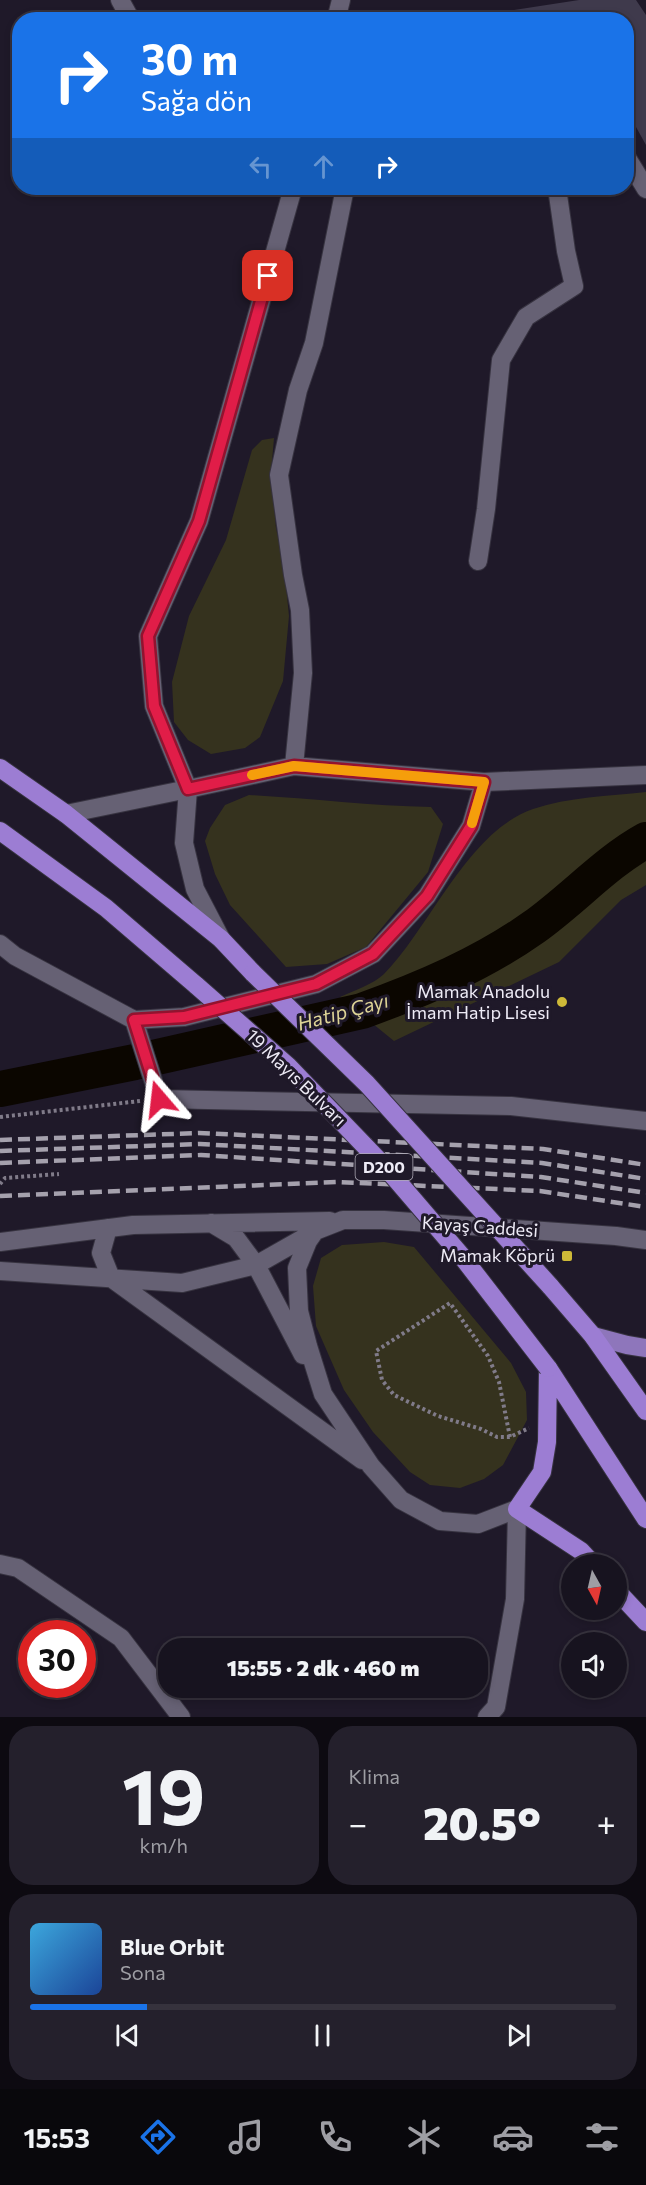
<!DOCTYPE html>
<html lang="tr">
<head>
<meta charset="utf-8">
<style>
	body { margin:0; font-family:Commissioner,sans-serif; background:#24202c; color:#f1f3f6; height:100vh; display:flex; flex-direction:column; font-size:22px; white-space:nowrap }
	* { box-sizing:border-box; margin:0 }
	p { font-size:20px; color:#9e9ea4 }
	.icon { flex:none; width:33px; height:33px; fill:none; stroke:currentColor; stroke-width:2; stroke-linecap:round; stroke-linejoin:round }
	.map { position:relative; height:1717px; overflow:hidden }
	.drawer { display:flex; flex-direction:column; gap:9px; padding:9px; background:#0d0a11; flex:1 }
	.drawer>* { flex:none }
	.top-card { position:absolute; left:12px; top:12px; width:622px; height:183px; border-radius:24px; box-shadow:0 3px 9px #0003,0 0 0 2px #36323d; background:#1a73e8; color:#fff; overflow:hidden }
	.needle { width:39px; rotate:172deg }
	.tools { position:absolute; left:561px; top:1554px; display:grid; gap:12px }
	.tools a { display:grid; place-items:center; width:66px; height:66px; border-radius:50%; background:#17131f; box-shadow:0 3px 9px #0003,0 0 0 2px #36323d; font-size:30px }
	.speed { position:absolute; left:18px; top:1620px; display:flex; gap:12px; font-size:30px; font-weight:700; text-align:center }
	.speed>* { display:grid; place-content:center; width:78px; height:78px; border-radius:50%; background:#17131f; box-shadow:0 3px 9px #0003,0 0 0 2px #36323d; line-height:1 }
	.speed .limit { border:9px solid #d22; background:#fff; color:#111 }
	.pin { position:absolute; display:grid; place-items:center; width:51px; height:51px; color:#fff; margin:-26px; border-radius:12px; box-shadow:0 3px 9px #0006 }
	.me { position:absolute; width:66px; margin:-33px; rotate:343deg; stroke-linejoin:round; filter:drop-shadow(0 0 4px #0008) }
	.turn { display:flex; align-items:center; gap:21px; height:126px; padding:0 30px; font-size:27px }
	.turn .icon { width:78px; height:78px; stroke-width:2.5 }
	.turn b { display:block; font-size:42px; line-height:51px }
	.lanes { display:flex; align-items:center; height:57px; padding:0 30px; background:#0003; justify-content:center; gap:30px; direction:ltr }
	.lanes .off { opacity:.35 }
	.big { font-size:45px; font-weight:800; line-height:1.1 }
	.drawer .widget { flex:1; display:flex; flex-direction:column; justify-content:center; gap:9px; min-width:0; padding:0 21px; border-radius:24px; background:#24202c }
	.drawer .dial { align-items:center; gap:0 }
	.dial b { font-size:78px; line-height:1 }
	.song { display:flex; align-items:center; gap:18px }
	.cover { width:72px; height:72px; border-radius:9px; background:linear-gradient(135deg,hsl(200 70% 55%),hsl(220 70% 35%)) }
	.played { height:6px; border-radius:3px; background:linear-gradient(90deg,#1a73e8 20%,#36323d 20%) }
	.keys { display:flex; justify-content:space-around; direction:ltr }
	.heat { display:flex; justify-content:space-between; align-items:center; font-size:33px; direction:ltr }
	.drawer .tiles { flex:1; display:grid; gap:9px; grid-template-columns:1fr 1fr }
	.widget:last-child { grid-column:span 2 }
	.trip { position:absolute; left:158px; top:1638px; width:330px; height:60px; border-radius:24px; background:#17131f; box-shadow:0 3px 9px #0003,0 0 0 2px #36323d; font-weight:800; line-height:60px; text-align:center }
	.tabs { display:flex; height:96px; justify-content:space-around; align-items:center; background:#09080c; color:#9e9ea4 }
	.tabs .icon { width:42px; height:42px }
	.tabs .selected { color:#1a73e8 }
	.tabs b { font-size:27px; color:#f1f3f6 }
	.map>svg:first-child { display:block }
</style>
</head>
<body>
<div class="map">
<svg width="646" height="1717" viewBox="0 0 646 1717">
	<rect width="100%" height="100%" fill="#1f1929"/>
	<!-- green -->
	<path fill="#35321e" d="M 274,438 L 271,473 L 276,528 L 284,566 L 289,616 L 283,681 L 260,737 L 245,748 L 211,754 L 188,740 L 174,722 L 172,682 L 189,616 L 226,540 L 252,450 L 262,440 Z
		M 646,792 L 646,885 L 621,900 L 559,962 L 394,1041 L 340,997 C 353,991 374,984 384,974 C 431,926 467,832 533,809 C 569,797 608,796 646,792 Z
		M 249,795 C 309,798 370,806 431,807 L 443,824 L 428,872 L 366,947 L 327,964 L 286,967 L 230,905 L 215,874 L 205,841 L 210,828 L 225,805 Z
		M 384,1242 L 414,1247 L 511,1363 L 526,1392 L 527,1420 L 503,1465 L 484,1479 L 460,1488 L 430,1485 L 410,1472 L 373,1432 L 344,1390 L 316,1326 L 313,1286 L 321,1258 L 342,1245 Z"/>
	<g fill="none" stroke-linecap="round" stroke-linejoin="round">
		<!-- river -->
		<path stroke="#0b0600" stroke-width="36" d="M 0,1089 L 135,1062 L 362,1011 C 423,989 482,964 534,927 C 572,900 606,862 646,840"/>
	</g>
	<!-- building -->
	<path fill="#3f3a4c" d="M 579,0 L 636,0 L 646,15 L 646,145 L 636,127 L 634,128 L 627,118 L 627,20 L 514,20 L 514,10 Z"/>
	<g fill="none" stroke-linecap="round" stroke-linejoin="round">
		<!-- minor casing -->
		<g stroke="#373340" stroke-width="20">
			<path id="minor" d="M 120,0 L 131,20
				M 627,158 L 646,189
				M 478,561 L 486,509 L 501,360 L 526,317 L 574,286 L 566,251 L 557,188
				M 294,766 L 303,673 L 300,610 L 293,575 L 279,475 L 298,390 L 314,343 L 345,188
				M 188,789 L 294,766 L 484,782 L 646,775
				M 0,944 L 15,956 L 134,1020 L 159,1099 L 511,1106 L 646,1121
				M 134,1020 L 184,1017 L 316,984 L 373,954 L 427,896 L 471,826 L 484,782
				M 0,1564 L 18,1568 L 121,1638 L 181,1717
				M 487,1717 L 496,1707 L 515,1599 L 517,1509"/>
		</g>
		<!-- tertiary casing -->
		<g stroke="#373340" stroke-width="20">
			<path id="tertiary" d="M 336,20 L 341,0
				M 66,814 L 188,789
				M 221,939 L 195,889 L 184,843 L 188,789 L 154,706 L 148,636 L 199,521 L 293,188
				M 211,1223 L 236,1238 L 256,1265 L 303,1355
				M 108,1228 L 101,1253 L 111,1278 L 362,1460
				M 0,1242 L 133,1225 L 330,1221
				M 0,1271 L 182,1283 L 256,1265 L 314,1232
				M 517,1509 L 478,1524 L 440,1521 L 401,1500 L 371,1466 L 323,1394 L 308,1346 L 299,1311 L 297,1268 L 308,1241 L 315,1231 L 343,1220 L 384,1220 L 616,1236 L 646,1240"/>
		</g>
		<!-- primary casing -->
		<g stroke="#373340" stroke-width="20">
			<path id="primary" d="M 593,1336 L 627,1345 L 646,1348"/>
		</g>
		<!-- trunk casing -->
		<g stroke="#373340" stroke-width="20">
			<path id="trunk" d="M 0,768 L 66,814 L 221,939 L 253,973
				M 0,831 L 106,908 L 197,986
				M 550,1286 L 593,1336 L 646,1411
				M 548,1368 L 547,1442 L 542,1472 L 517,1509 L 581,1551 L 593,1564
				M 548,1368 L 646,1519
				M 616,1590 L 646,1622"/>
		</g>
		<!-- path -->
		<path stroke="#807b89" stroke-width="4" stroke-dasharray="3 3" stroke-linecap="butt" d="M 0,1117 L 140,1101
			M 0,1184 L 5,1178 L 59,1174
			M 510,1437 L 499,1382 L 488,1356 L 450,1303 L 376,1351 L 382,1380 L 394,1395 L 438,1416 L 481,1429 L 497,1437 L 510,1437 L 529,1428"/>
		<!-- minor -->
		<use href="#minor" stroke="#666174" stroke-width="18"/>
		<!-- tertiary -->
		<use href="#tertiary" stroke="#666174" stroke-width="18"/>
		<!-- primary -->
		<use href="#primary" stroke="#8e76bb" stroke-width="18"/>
		<!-- trunk -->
		<use href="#trunk" stroke="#9c7dd3" stroke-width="18"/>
		<!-- rail -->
		<path stroke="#a5a1ad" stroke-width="4.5" stroke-dasharray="12 6" stroke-linecap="butt" d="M 0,1140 L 199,1133 L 543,1149 L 646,1165
			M 0,1151 L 200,1144 L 542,1163 L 646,1179
			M 0,1163 L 201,1155 L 541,1177 L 646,1193
			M 0,1196 L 338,1182 L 540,1191 L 646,1207"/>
		<!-- trunk-bridge casing -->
		<g stroke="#373340" stroke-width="20" stroke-linecap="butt">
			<path id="trunk-bridge" d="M 253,973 L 367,1084 L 550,1286
				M 197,986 L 288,1066 L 388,1170 L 460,1254 L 548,1368"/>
		</g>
		<!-- trunk-bridge -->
		<use href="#trunk-bridge" stroke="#9c7dd3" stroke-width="18"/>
	</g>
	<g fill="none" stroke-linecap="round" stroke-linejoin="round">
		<!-- route casing -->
		<g stroke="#92132f" stroke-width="15">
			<path id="route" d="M 159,1099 L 134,1020 L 184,1017 L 316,984 L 373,954 L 427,896 L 471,826 L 484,782 L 294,766 L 188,789 L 154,706 L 148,636 L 199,521 L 268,276"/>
		</g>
		<!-- route -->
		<use href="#route" stroke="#e11d48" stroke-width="10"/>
		<!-- slow -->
		<path stroke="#f59e0b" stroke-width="10" d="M 252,775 L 294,766 L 484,782 L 472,823"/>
	</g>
	<!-- markers -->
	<g fill="#ceb938" stroke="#1f1929" stroke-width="2">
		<circle cx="562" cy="1002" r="6"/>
		<rect x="561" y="1250" width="12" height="12" rx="3"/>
	</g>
	<g text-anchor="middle" stroke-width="6" stroke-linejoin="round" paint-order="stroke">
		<!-- shield labels -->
		<rect fill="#1f1929" stroke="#b0acb8" stroke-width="1.5" x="355.5" y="1154" width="57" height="26" rx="4.5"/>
		<g font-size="16" font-weight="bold" fill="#eeebf6">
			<text x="384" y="1173">D200</text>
		</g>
		<!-- poi labels -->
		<g font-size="18" fill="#eeebf6" stroke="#1f1929" text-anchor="end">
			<text x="550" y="998">Mamak Anadolu<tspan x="550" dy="21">İmam Hatip Lisesi</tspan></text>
			<text x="555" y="1262">Mamak Köprü</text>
		</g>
		<!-- street labels -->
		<g font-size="18" fill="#eeebf6" stroke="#1f1929">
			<text transform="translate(296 1078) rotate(44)" y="6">19 Mayıs Bulvarı</text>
			<text transform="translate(480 1227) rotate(4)" y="6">Kayaş Caddesi</text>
		</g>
		<!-- water labels -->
		<g font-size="20" font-style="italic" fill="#ddd396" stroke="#1f1929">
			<text transform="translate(343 1012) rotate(-15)" y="7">Hatip Çayı</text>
		</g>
	</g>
</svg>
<div class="tools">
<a><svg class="needle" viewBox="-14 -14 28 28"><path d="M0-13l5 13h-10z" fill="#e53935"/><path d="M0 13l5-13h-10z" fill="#9e9ea4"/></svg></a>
<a><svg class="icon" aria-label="sound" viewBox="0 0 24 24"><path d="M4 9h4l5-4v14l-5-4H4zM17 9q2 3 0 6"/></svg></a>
</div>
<div class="speed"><div class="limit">30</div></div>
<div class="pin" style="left:268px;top:276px;background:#d93025"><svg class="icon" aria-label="arrive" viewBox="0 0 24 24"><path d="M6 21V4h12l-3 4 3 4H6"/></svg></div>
<svg class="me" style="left:159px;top:1099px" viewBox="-20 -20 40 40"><path d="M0-17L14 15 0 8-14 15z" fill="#e11d48" stroke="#fff" stroke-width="4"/></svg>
<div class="trip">15:55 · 2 dk · 460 m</div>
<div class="top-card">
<div class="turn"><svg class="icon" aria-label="right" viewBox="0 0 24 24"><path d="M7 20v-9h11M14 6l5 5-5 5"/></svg><div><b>30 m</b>Sağa dön</div></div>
<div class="lanes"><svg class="icon off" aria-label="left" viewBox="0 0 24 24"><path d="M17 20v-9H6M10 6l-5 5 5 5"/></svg><svg class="icon off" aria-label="ahead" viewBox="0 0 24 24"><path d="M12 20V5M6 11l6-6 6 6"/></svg><svg class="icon" aria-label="right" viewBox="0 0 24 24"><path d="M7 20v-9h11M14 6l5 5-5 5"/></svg></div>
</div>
</div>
<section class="drawer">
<div class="tiles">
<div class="widget dial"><b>19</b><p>km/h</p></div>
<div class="widget"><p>Klima</p>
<div class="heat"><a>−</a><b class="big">20.5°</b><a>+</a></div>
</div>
<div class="widget">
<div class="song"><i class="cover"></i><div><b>Blue Orbit</b><p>Sona</p></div></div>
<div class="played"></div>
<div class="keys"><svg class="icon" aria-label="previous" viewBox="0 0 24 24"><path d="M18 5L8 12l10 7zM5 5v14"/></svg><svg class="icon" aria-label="pause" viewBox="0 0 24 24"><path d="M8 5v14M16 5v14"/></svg><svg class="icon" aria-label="next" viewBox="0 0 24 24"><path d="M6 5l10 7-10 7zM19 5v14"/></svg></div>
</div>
</div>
</section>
<nav class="tabs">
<b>15:53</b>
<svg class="icon selected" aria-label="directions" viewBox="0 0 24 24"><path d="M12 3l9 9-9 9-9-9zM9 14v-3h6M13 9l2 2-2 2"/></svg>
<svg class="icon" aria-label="music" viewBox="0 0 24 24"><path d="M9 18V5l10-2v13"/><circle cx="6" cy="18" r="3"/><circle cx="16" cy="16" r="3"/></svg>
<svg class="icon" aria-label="phone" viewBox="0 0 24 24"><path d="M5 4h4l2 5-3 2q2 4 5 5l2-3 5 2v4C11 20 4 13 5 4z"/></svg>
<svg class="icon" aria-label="climate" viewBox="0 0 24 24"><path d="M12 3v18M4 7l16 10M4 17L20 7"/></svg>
<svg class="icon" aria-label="car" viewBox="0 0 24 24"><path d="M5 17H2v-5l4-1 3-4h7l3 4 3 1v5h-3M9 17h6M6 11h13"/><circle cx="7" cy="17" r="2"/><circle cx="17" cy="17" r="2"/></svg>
<svg class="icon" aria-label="filters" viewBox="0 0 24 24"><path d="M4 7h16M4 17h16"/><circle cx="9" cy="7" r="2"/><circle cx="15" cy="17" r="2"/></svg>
</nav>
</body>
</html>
